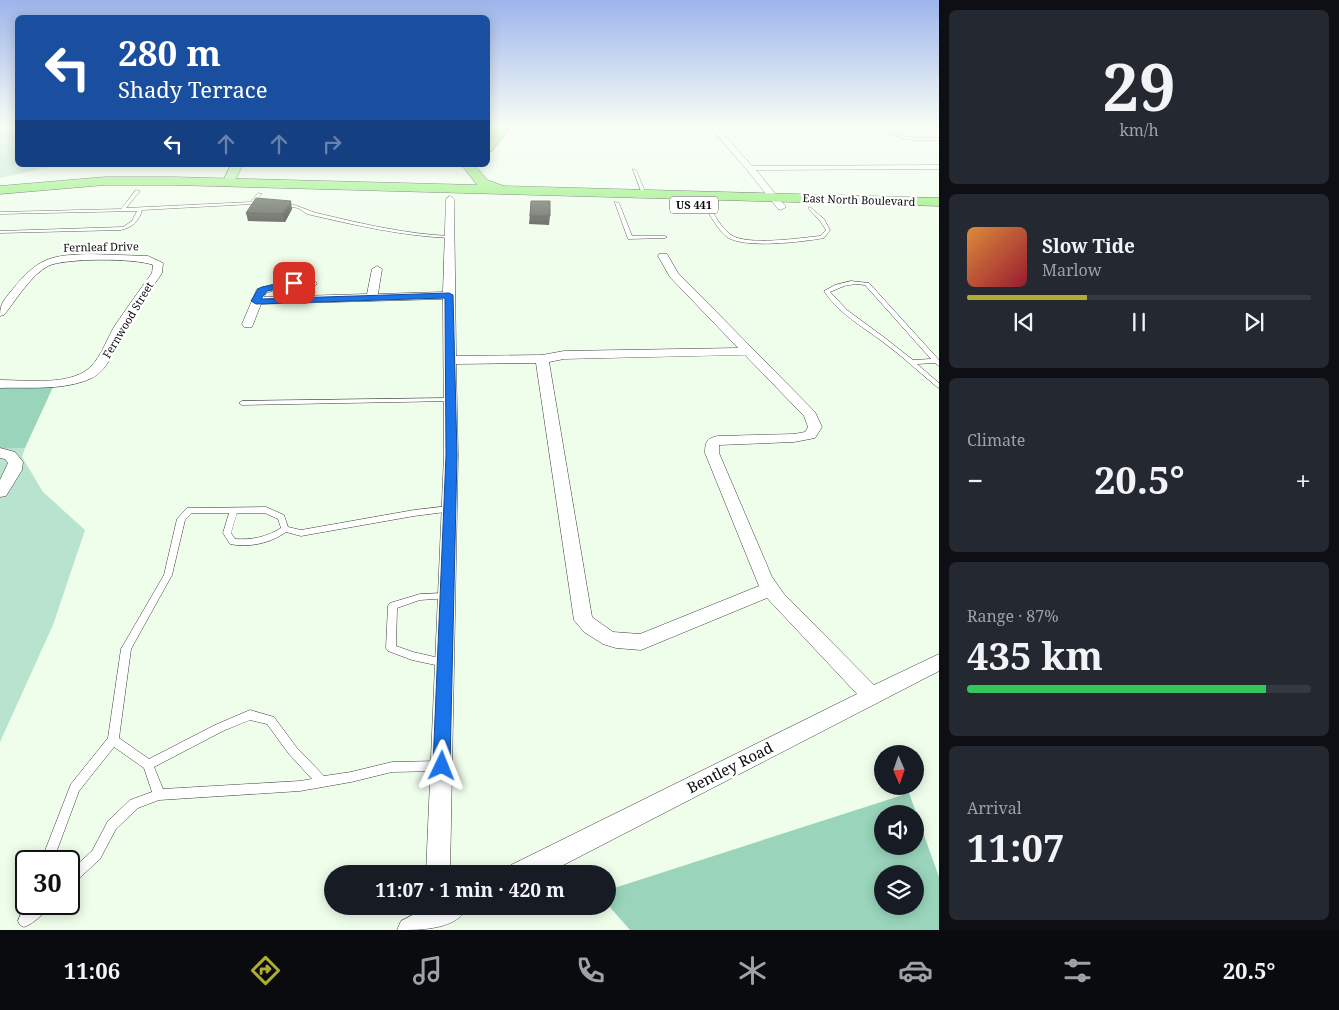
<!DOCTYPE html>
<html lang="en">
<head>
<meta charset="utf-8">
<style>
	body { margin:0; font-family:"Noto Serif",serif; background:#242831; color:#f1f3f6; height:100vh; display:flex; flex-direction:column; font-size:19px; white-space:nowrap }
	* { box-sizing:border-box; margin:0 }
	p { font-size:16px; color:#9ea1a6 }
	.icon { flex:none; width:28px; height:28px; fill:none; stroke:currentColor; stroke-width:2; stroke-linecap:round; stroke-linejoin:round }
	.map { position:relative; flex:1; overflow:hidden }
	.details { display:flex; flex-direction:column; gap:10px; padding:10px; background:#0d0f14; width:400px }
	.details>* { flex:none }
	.hud { position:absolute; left:15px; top:15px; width:475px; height:152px; border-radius:8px; box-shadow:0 2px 12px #0003; background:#1a4fa0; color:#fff; overflow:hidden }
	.needle { width:32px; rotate:178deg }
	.fabs { position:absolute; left:874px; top:745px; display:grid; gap:10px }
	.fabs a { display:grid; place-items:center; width:50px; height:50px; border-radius:50%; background:#171b24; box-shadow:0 2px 12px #0003; font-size:25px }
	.speed { position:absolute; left:15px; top:850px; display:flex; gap:10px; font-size:25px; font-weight:700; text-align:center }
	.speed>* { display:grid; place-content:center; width:65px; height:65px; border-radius:50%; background:#171b24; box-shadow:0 2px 12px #0003; line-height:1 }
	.speed .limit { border:2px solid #111; border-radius:8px; background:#fff; color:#111 }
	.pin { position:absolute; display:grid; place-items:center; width:42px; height:42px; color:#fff; margin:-21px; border-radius:10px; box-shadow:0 2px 8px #0006 }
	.me { position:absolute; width:55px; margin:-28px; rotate:2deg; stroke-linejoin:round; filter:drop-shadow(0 0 4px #0008) }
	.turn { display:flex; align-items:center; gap:18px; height:105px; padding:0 20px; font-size:22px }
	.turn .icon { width:65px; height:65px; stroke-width:2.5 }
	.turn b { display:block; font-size:35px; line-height:42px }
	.lanes { display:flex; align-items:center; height:48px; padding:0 20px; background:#0003; justify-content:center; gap:25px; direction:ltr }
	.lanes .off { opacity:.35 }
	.big { font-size:38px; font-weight:700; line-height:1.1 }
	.details .card { flex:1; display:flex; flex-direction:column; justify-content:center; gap:8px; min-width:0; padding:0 18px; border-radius:8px; background:#242831 }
	.details .dial { align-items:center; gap:0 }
	.dial b { font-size:65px; line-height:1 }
	.song { display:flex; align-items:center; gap:15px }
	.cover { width:60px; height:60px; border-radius:8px; background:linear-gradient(135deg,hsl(30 70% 55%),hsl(350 70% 35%)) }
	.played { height:5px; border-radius:2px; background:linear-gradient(90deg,#afac30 35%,#363941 35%) }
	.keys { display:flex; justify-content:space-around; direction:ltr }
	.heat { display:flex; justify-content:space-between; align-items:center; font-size:28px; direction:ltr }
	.charge { height:8px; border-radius:4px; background:linear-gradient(90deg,#34c759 87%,#363941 0) }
	.trip { position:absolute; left:324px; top:865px; width:292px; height:50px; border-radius:25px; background:#171b24; box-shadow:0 2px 12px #0003; font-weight:700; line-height:50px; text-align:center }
	.dock { display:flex; height:80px; justify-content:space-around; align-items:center; background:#090b0e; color:#9ea1a6 }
	.dock .icon { width:35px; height:35px }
	.dock .active { color:#afac30 }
	.dock b { font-size:22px; color:#f1f3f6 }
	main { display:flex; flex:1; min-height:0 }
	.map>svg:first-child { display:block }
</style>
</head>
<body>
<main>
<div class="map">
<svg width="939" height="930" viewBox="0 0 939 930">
	<rect width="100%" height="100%" fill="#effdeb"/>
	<!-- green -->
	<path fill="#b8e4cf" d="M 0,126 L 17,126 L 18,165 L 57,165 L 0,178 Z
		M 25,448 L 22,457 L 43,492 L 85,530 L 53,625 L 0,742 L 0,449 Z"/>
	<!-- forest -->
	<path fill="#99d4bb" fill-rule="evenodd" d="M 0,387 L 53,387 L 25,448 L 0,449 Z
		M 909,793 L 939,877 L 939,930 L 630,930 L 608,905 L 608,890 ZM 882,814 L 915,814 L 915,846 L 882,846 ZM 882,874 L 915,874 L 915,906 L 882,906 Z"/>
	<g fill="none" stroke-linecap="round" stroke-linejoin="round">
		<!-- lane casing -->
		<g stroke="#3e3e3e" stroke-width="1">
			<path id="lane" d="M 878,126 C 885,126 892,133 899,135 C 912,139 926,138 939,138 L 939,140 C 917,141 896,141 878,126 Z
				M 235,165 L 257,165 L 255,166 L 237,166 Z
				M 633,169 L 636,170 L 646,194 L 646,195 L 642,194 Z
				M 136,190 L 140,191 L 126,208 L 251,202 L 258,193 L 262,194 L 252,204 L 142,210 C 139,222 132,227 121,230 L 0,233 L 0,231 L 123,227 L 132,221 L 137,211 L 0,214 L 0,212 L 121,209 Z
				M 615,202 L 619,203 L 632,236 L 665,236 L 667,237 L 665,238 L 628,239 L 615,203 Z
				M 280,203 C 297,203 306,211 321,214 C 363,224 406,234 450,236 L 452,237 L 450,238 C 402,236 354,225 307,214 L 298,208 L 280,205 Z
				M 704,204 L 708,204 C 714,214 721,228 731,235 C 748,246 800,238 820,236 L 826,230 L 820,221 L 808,208 L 810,207 L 824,219 L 830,230 L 824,238 C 802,242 744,249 727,237 C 717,229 710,215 704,205 Z
				M 851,281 L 869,283 L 939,360 L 939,366 L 935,363 L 917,364 L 939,383 L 939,388 L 937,387 C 919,372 902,356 883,342 C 862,326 839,314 824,291 L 835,285 ZM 856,284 L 865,285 L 931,359 L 913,360 L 885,338 L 847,310 L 830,292 L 844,286 Z
				M 450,398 L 452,399 L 453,400 L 452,401 L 242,405 L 239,403 L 242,401 Z
				M 450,506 L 454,509 L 453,511 L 414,516 L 301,536 L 286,532 C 271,543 249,548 230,544 L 223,533 L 229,513 L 192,513 L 185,520 L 172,575 L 131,649 L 119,738 L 149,759 L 215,725 L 250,710 L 274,717 L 297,748 L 324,776 L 351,772 L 392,762 L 439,761 L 443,762 L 444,766 L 443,770 L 439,771 L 392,772 L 351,782 L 300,791 L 159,800 L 138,808 L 116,829 L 100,859 L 73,884 L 69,886 L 69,872 L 92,851 L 108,821 L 130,800 L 152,792 L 144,768 L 114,747 L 79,791 L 53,861 L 41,861 L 71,784 L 108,738 L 121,649 L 164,575 L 177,519 L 187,508 L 266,507 L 284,515 L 288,527 L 301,530 L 414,510 ZM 237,513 L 265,513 L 278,519 L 281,528 C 267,537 252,540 235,539 L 231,533 ZM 250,720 L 267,724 L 289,754 L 312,779 L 300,781 L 163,789 L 154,767 L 223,731 Z
				M 446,593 L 449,594 L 450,596 L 449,598 L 420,600 L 397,608 L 396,646 L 413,652 L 448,660 L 450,663 L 448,666 L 445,667 L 412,660 L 388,651 L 386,648 L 388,606 L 390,603 L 420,594 Z
				M 26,900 L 26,904 L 49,904 C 46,913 33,924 24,927 L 20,925 L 18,921 Z"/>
		</g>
		<!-- street casing -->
		<g stroke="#3e3e3e" stroke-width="1">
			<path id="street" d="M 709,126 L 716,126 L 752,166 L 939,165 L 939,169 L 756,170 L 786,207 L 781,210 L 778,209 L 747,170 Z
				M 450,196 L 454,199 L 456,356 L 542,355 L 564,351 L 738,348 L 670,277 L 658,256 L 659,254 L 667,254 L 678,273 L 815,412 L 822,427 L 815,438 L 794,442 L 719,445 L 719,453 L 772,577 L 784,594 L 874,685 L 939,654 L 939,671 L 546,874 L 508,874 L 511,865 L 857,694 L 767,598 L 641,650 L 616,648 L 603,644 L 584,632 L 574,620 L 536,363 L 456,364 L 458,455 L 450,874 L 426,874 L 444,455 L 443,299 L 261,304 L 252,327 L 244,327 L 242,324 L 257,289 C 270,285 307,274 317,283 L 316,285 L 281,288 L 266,293 L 264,297 L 367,294 L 372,269 L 377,266 L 382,269 L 378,294 L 443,292 L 446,199 ZM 745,355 L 804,416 L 808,427 L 805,432 L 794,434 L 718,436 C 707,438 705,442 705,453 L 759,586 L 640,634 L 613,632 L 592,617 L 549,362 L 564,359 Z
				M 90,254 L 148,256 L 163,263 L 162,273 C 150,291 137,309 126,328 C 116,344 110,369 92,378 C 64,391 30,387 0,388 L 0,380 C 26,380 61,385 84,372 C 100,362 105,342 114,327 C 126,309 139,291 152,273 L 153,265 C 136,258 64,258 48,266 C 30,276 17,299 4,315 L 0,316 C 0,303 4,300 12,290 C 38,258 50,255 90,254 Z
				M 0,448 L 15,452 L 23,462 L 22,470 L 6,496 L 0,497 L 0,480 L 8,463 L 5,459 L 0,458 Z
				M 430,906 L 468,906 C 458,930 421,930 397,930 L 401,921 Z"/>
		</g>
		<!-- secondary casing -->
		<g stroke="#2d2d2d" stroke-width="1">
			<path id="secondary" d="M 488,126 L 496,126 L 504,135 L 503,137 L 495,137 L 488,130 Z
				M 231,165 L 243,165 L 232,186 L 224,186 L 222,183 Z"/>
		</g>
		<!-- primary casing -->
		<g stroke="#1c1c1c" stroke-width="1">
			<path id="primary" d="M 499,126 L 511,126 L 492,151 L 488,152 L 488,141 Z
				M 465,165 L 475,165 L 487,180 L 504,186 L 939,198 L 939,206 L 173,185 L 105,185 L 0,194 L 0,186 L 105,177 L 173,177 L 477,185 L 463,167 Z"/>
		</g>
		<!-- lane -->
		<use href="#lane" fill="#fff" fill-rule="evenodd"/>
		<!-- street -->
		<use href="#street" fill="#fff" fill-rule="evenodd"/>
		<!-- secondary -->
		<use href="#secondary" fill="#b3f8ac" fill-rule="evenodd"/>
		<!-- primary -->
		<use href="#primary" fill="#89ed6c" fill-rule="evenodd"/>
	</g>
	<!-- wall -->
	<path fill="#44473f" d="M 531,201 L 550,216 L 549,225 L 529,224 Z
		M 292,209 L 285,222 L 248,221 L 246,213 Z"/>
	<!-- shaded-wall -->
	<path fill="#373a33" d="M 291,201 L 292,209 L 285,222 L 283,214 Z"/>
	<!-- building -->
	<path fill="#4f5349" stroke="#373a33" d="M 256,198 L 291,201 L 283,214 L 246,213 Z
		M 531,201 L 550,201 L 550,216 L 530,216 Z"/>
	<!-- sky -->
	<linearGradient id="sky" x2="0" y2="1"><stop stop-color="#9db4eb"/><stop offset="0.49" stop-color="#f8fef6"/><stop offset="1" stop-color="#f8fef6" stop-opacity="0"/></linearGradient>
	<rect width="939" height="257" fill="url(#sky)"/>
	<!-- route -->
	<path fill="#1a73e8" stroke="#114b97" d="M 294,281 L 298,283 L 297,285 L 267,291 L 261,299 L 449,293 L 453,295 L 457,455 L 450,766 L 447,771 L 442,773 L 436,771 L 433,766 L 446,455 L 445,298 L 256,304 L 251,301 L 258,289 L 262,287 Z"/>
	<g text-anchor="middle" stroke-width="5" stroke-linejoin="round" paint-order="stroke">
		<!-- far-street labels -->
		<g font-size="11" fill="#0b0b0b" stroke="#fff">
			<text transform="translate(859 200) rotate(2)" y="4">East North Boulevard</text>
			<text transform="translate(101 247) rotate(-1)" y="4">Fernleaf Drive</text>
			<text transform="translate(128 320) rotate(-59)" y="4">Fernwood Street</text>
		</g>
		<!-- shield labels -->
		<rect fill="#fff" stroke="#545454" stroke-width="1" x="670" y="196.5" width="48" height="17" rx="4"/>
		<g font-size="11" font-weight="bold" fill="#0b0b0b">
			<text x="694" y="209">US 441</text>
		</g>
		<!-- near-street labels -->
		<g font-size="15" fill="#0b0b0b" stroke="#fff">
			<text transform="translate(730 768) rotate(-27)" y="5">Bentley Road</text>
		</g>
	</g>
</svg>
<div class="fabs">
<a><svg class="needle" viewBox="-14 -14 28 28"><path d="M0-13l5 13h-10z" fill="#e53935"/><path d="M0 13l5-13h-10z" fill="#9ea1a6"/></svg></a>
<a><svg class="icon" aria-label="sound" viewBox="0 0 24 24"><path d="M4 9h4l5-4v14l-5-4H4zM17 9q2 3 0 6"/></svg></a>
<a><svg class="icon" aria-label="layers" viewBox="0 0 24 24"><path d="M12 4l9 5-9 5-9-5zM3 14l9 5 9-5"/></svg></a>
</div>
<div class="speed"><div class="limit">30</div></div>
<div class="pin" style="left:294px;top:283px;background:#d93025"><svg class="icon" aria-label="arrive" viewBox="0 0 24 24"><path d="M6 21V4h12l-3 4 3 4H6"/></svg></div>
<svg class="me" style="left:442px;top:766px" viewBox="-20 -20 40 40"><path d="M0-17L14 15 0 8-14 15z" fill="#1a73e8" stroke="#fff" stroke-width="4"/></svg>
<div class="trip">11:07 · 1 min · 420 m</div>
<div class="hud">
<div class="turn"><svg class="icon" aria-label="left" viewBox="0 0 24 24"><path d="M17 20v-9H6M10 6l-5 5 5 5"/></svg><div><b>280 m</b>Shady Terrace</div></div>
<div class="lanes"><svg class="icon" aria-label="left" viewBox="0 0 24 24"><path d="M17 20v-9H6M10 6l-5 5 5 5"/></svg><svg class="icon off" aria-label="ahead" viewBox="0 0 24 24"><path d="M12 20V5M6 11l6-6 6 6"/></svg><svg class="icon off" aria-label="ahead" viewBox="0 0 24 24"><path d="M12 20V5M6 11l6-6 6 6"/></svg><svg class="icon off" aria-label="right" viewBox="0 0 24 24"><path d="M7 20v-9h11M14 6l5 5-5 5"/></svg></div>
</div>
</div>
<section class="details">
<div class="card dial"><b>29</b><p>km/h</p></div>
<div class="card">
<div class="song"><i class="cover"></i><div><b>Slow Tide</b><p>Marlow</p></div></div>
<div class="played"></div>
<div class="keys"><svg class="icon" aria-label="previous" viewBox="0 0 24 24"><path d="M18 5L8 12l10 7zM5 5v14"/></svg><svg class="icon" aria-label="pause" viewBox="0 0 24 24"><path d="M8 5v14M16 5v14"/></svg><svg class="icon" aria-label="next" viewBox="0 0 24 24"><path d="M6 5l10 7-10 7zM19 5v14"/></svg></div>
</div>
<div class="card"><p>Climate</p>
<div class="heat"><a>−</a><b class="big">20.5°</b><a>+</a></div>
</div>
<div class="card"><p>Range · 87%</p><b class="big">435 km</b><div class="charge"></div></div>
<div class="card"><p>Arrival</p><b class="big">11:07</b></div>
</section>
</main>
<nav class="dock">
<b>11:06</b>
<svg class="icon active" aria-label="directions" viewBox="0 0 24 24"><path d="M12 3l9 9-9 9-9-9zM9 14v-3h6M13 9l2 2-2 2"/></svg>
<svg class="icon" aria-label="music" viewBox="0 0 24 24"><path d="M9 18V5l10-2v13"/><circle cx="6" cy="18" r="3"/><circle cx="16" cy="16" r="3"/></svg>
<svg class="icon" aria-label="phone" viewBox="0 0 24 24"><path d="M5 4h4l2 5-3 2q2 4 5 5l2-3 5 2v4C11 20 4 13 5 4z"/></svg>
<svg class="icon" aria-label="climate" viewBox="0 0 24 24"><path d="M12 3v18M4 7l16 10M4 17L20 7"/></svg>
<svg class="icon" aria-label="car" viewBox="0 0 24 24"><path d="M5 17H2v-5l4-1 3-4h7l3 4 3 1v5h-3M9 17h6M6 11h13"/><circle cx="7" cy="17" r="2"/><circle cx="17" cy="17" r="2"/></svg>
<svg class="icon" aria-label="filters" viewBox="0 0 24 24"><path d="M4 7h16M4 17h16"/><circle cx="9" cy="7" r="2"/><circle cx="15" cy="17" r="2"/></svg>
<b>20.5°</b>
</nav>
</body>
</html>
